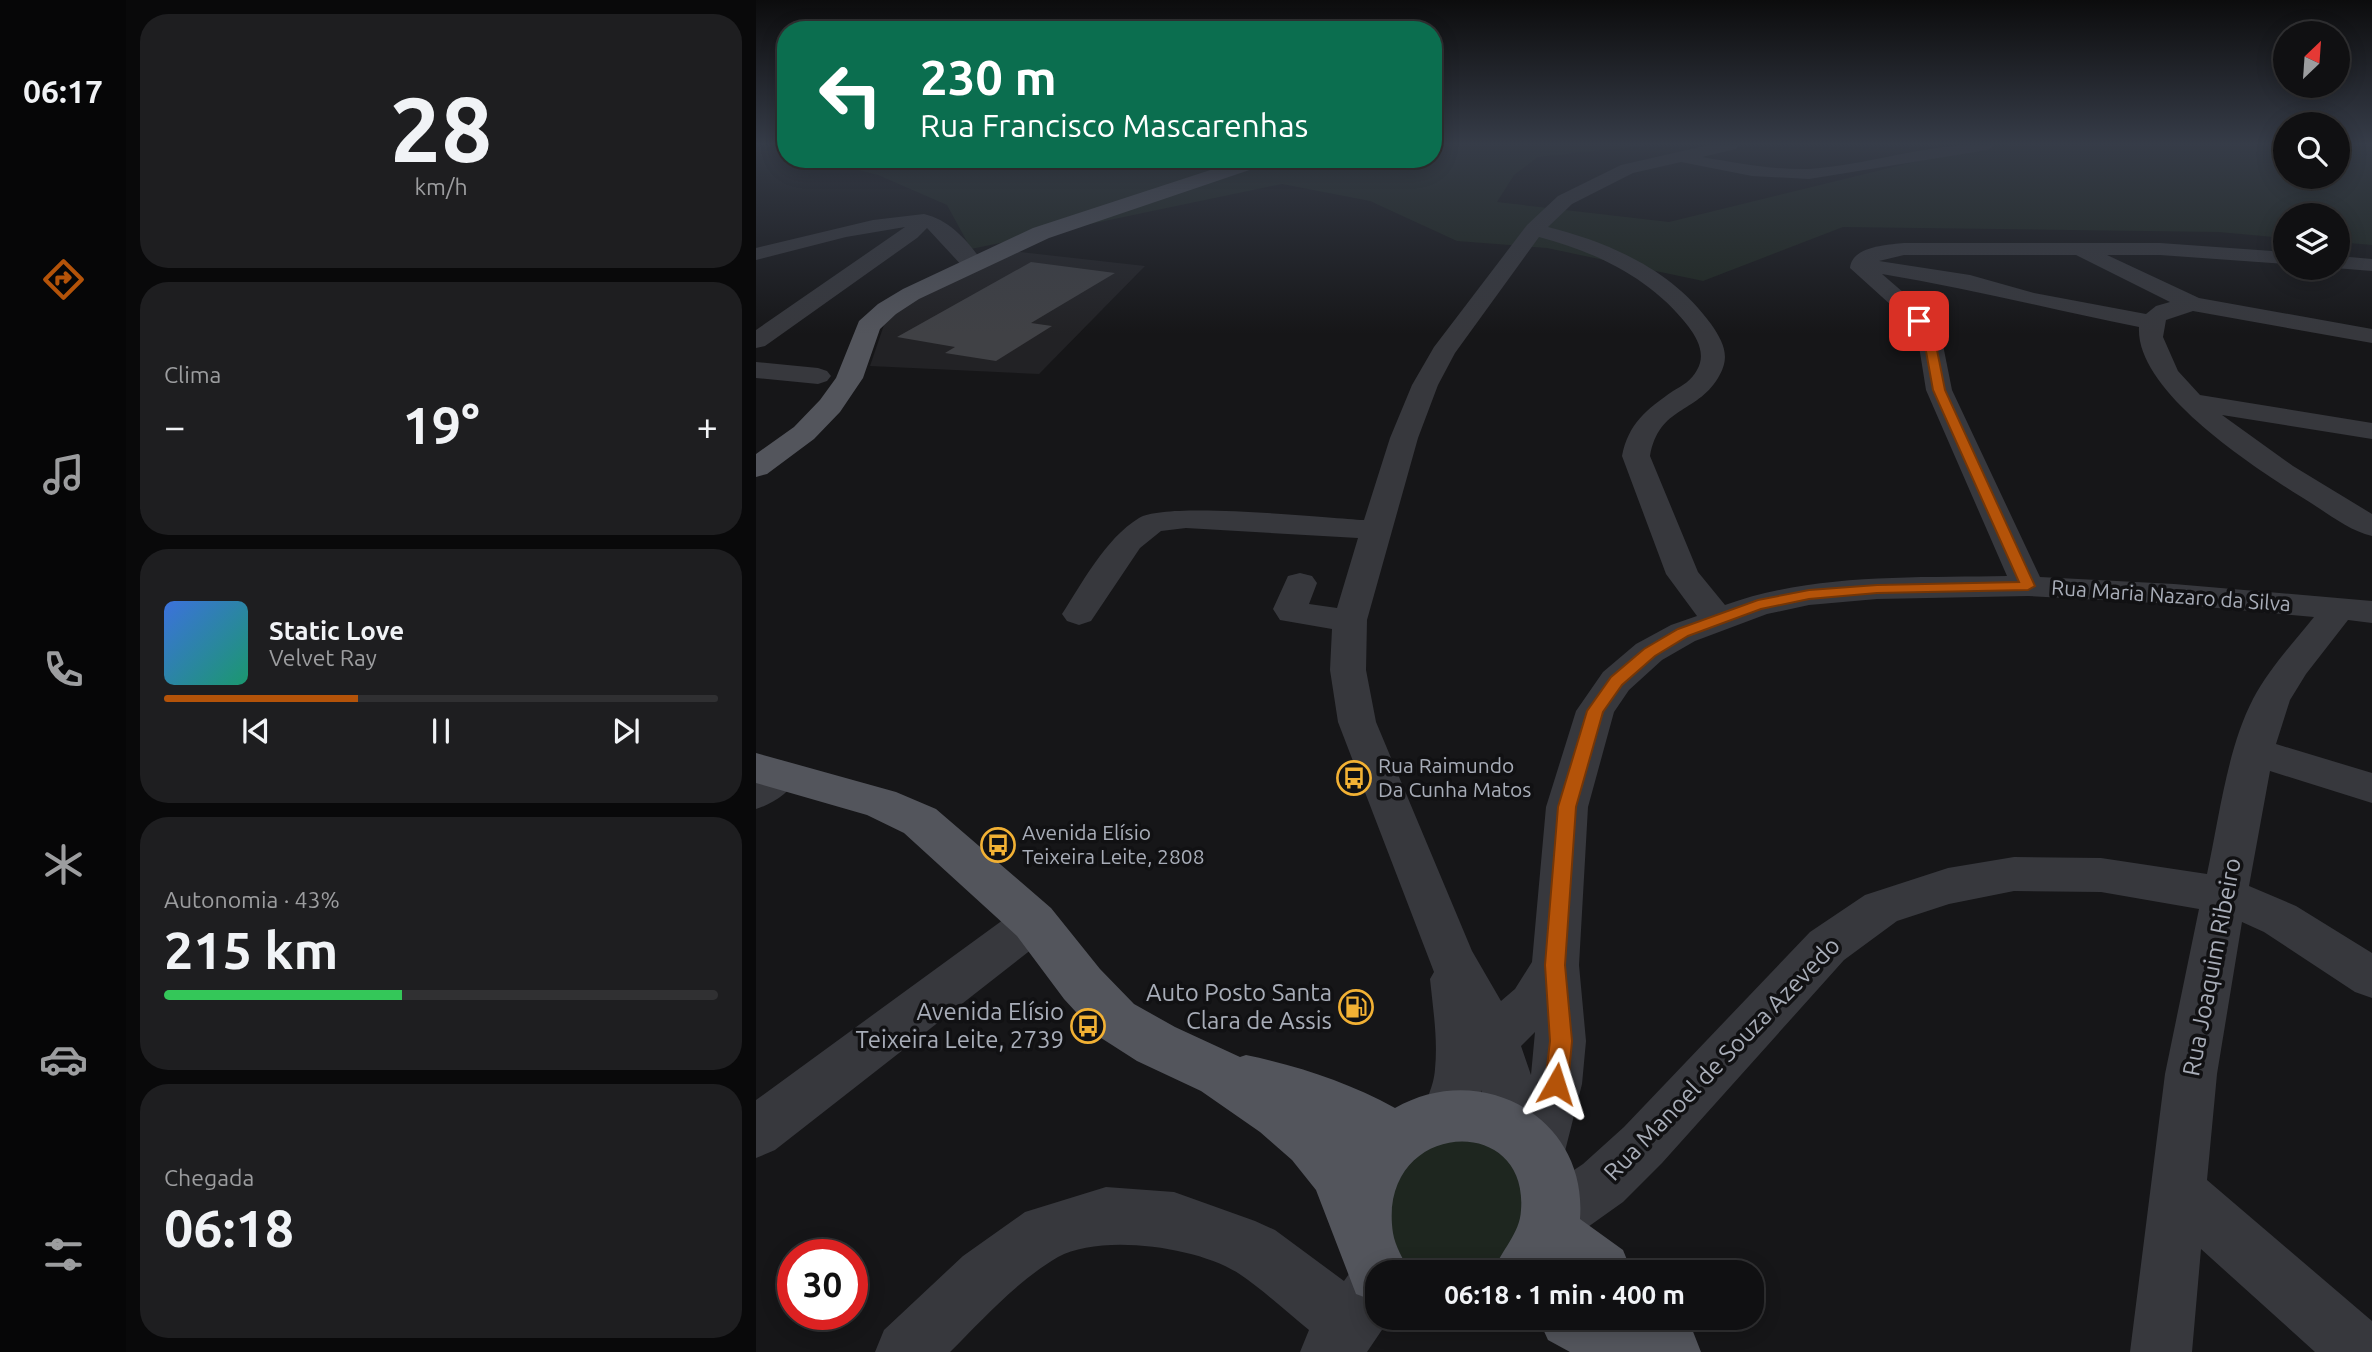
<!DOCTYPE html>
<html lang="pt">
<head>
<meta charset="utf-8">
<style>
	body { margin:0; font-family:Ubuntu,sans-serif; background:#1e1e20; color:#f1f3f6; height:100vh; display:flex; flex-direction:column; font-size:26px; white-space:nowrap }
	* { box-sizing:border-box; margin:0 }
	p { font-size:23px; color:#9c9d9f }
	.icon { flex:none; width:38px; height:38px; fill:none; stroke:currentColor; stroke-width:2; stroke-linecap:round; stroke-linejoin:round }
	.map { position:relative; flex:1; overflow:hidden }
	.details { display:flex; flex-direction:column; gap:14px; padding:14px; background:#09090a; width:630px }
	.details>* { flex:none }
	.hud { position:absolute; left:21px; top:21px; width:665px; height:147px; border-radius:28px; box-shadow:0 4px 18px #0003,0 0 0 2px #303032; background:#0b6e4f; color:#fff; overflow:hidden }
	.needle { width:46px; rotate:25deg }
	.buttons { position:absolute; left:1517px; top:21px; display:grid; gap:14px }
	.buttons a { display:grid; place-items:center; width:77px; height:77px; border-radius:50%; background:#101012; box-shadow:0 4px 18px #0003,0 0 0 2px #303032; font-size:35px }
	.speed { position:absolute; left:21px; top:1239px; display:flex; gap:14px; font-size:35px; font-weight:700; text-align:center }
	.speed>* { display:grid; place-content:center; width:91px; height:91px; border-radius:50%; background:#101012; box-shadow:0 4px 18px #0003,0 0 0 2px #303032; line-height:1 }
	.speed .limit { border:10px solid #d22; background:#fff; color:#111 }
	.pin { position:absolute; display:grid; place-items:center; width:60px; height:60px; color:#fff; margin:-30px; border-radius:14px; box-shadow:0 4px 10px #0006 }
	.me { position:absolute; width:77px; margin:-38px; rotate:6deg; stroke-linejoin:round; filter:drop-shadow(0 0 5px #0008) }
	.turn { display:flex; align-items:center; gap:24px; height:147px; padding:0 28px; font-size:32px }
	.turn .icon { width:91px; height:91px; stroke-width:2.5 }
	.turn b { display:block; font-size:49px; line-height:60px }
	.big { font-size:52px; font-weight:600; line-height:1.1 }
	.details .tile { flex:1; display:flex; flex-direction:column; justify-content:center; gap:10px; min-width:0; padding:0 24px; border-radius:28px; background:#1e1e20 }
	.details .dial { align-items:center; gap:0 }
	.dial b { font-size:91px; line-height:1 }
	.song { display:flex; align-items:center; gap:21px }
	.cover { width:84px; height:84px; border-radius:10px; background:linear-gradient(135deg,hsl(220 70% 55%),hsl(160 70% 35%)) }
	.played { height:7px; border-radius:4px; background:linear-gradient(90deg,#b45309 35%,#303032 35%) }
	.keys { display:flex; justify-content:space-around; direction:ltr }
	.heat { display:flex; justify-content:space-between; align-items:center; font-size:38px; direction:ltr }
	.charge { height:10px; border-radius:5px; background:linear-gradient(90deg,#34c759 43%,#303032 0) }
	.trip { position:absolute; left:609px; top:1260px; width:399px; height:70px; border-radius:28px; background:#101012; box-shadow:0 4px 18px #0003,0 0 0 2px #303032; font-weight:600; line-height:70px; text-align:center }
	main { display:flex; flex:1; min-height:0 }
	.dock { display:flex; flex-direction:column; width:126px; justify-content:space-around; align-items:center; background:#060607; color:#9c9d9f }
	.dock .icon { width:49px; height:49px }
	.dock .active { color:#b45309 }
	.dock b { font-size:32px; color:#f1f3f6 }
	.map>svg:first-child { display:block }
</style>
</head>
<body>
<main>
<nav class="dock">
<b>06:17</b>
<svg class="icon active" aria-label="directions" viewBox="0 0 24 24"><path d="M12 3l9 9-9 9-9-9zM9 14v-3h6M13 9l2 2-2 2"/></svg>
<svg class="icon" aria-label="music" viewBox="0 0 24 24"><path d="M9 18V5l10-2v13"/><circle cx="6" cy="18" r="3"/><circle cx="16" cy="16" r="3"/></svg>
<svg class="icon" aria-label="phone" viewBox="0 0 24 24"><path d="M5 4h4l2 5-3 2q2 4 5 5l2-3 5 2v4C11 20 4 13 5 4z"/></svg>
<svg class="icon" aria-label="climate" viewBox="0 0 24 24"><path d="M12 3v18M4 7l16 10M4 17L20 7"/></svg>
<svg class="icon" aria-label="car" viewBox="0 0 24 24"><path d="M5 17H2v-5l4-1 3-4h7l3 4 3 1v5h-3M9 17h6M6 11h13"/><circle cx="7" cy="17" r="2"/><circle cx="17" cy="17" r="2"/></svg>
<svg class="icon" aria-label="filters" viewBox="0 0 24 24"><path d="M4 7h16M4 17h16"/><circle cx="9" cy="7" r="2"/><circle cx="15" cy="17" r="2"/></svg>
</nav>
<section class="details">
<div class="tile dial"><b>28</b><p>km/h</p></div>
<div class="tile"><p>Clima</p>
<div class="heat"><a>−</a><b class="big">19°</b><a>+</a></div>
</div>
<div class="tile">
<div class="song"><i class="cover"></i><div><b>Static Love</b><p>Velvet Ray</p></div></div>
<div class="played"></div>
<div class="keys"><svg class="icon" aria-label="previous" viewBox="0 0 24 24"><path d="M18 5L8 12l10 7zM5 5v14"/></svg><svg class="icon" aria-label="pause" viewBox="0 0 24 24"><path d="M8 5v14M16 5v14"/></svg><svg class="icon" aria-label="next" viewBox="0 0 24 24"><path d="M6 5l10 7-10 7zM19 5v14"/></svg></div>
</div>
<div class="tile"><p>Autonomia · 43%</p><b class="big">215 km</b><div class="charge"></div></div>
<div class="tile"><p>Chegada</p><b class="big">06:18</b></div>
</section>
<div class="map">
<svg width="1616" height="1352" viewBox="0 0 1616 1352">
	<rect width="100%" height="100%" fill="#161618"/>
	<!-- built -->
	<path fill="#222225" d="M 255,251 L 389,266 L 283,374 L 114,366 L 130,319 L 146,306 Z"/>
	<!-- green -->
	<path fill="#1e261f" d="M 677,145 L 895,145 L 782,157 L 758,175 L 741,202 L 913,222 L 1174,158 L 1253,145 L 1529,145 L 1530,177 L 1582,177 L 1582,145 L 1616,145 L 1616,245 L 1582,242 L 1582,215 L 1530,215 L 1529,238 L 1463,232 L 1087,227 L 947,281 L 791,248 L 701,241 L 614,201 L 526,184 L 215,249 L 191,205 L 122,175 L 59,159 L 677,159 Z
		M 737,1134 L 780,1191 L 752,1262 L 736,1272 L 653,1271 L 635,1253 L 629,1178 L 664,1139 Z"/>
	<!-- building -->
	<path fill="#404145" d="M 275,262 L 359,273 L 275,323 L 296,326 L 240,361 L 189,353 L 199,347 L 141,337 Z"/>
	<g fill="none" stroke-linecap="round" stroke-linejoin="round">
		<!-- minor -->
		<path fill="#37383d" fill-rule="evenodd" d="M 953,145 L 983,145 L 980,149 L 946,157 C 981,163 1017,170 1053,169 C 1116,165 1176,141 1240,145 L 1231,150 L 1053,179 L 996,176 L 925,162 L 877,173 L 816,204 L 792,227 C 855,243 916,270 955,324 C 968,343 975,357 962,378 C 940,414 903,406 894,456 L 942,572 L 969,605 C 1058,573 1158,578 1251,576 L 1170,390 L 1162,340 L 1146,315 L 1094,268 C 1096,246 1131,245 1148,243 L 1404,243 L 1530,252 L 1530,264 L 1404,255 L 1351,255 L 1443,298 L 1616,329 L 1616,343 L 1437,311 L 1410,320 L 1407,337 L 1422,371 L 1444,395 L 1616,423 L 1616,439 L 1466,415 L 1537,466 L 1616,514 L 1616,536 C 1594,531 1574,515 1555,503 C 1505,472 1379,393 1383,327 C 1297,310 1212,288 1126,274 L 1163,306 L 1186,340 L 1196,390 L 1284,577 L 1418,584 L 1616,601 L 1616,623 L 1592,620 L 1550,674 L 1534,700 L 1520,744 L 1616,773 L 1616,803 L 1514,771 L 1493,886 L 1540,906 L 1616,953 L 1616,998 L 1599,992 L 1508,932 L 1486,922 L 1461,1074 L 1451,1180 L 1616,1321 L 1616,1352 L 1559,1352 L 1445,1249 L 1436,1352 L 1374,1352 L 1409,1074 L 1443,909 L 1345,892 L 1258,891 L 1193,904 L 1141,921 L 1088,960 L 906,1163 L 867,1202 L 815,1239 L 795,1247 L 775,1239 L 767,1219 L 775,1199 L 827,1164 L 868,1127 L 1054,932 L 1109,895 L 1192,868 L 1258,857 L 1345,858 L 1451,874 C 1463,819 1471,749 1497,699 C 1513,669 1537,643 1558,617 L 1418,604 L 1272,596 L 1121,599 L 1053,605 L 1011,614 L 939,641 L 906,660 L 873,690 L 858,712 L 832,807 L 823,965 L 830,1041 L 826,1084 L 808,1155 L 800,1174 L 781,1181 L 762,1174 L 754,1155 L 755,1150 L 751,1151 L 732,1144 L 724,1126 L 726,1090 L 712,1133 L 693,1140 L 674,1133 C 661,1103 677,1097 679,1069 C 682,1039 677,1009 674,979 L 678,972 L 582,722 L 574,670 L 576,629 L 524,620 L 517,609 L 532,576 L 544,573 L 556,576 L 561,583 L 553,604 L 581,608 L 602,538 L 430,528 L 405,531 L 384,548 L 335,621 L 323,625 L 311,621 L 306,614 C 327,582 349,539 383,518 C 411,501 568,518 608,520 L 634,438 L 656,385 L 678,347 L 771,225 L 802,196 L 865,165 ZM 783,237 C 840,252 895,278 932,326 C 942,339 950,355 941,370 C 936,380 926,386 917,391 C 891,409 872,424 866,456 L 910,574 L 941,616 L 915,625 L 880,644 L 847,672 L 820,711 L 790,807 L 776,962 L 759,989 L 745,1001 L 716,951 L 620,722 L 610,670 L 611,620 L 662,438 L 682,385 L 699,353 ZM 1148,255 L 1320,255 L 1414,302 L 1400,306 L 1390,314 L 1278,293 L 1214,275 L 1123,261 ZM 779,1032 L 775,1075 L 765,1046 Z
			M 168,214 C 194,220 213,242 228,264 L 225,269 L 209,269 L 171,228 L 161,238 L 9,346 L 0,348 L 0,330 L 149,227 L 90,237 L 0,260 L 0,248 L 117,220 Z
			M 1582,256 L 1616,259 L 1616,271 L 1579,268 L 1582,268 Z
			M 0,362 L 62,368 L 71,371 L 75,376 L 71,381 L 62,384 L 0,378 Z
			M 24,760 L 38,765 L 44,775 C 34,792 19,803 0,809 L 0,772 L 10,765 Z
			M 278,903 L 294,909 L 301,922 L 294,935 L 19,1150 L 0,1158 L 0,1100 L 262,909 Z
			M 350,1187 L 418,1192 L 499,1221 L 519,1230 L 588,1281 L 600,1264 L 621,1255 L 642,1264 L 645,1272 L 621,1272 L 621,1318 L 634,1318 L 611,1352 L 544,1352 L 553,1330 C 530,1311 507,1290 482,1273 C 442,1247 345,1233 302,1257 C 261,1281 227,1319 194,1352 L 119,1352 L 128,1330 L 207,1256 L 269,1212 Z"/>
		<!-- major -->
		<path fill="#53555c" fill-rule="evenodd" d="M 488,159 L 516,159 L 514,163 L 293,238 L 163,299 L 140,314 L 124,329 L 107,378 L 84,412 L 58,439 L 11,474 L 0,477 L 0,454 L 38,427 L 64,400 L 80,378 L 103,321 L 122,304 L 147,289 L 277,228 Z
			M 0,753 L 140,792 L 180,809 L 295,908 L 344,969 L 378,1004 L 419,1027 L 484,1057 L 490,1055 C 542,1066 592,1082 639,1108 C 724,1059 832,1116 824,1219 L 867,1250 L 876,1272 L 737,1272 C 745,1250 764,1234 765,1210 C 773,1110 620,1121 637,1233 C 639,1246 648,1260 653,1272 L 621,1272 L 621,1302 L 600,1294 L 560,1190 L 536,1160 L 504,1132 L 445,1091 L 381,1061 L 342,1036 L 308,999 L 261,936 L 148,833 L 111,815 L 0,783 Z
			M 782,1318 L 927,1318 L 936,1329 L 945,1352 L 814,1352 L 792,1340 Z"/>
	</g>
	<!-- sky -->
	<linearGradient id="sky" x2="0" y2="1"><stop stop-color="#0c0c0d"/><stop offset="0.43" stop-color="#363c48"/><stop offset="1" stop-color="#363c48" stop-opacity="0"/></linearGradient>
	<rect width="1616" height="334" fill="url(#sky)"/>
	<!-- route -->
	<path fill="#b45309" stroke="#753606" stroke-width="2" d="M 1163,318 L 1167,319 L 1179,340 L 1189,390 L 1279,586 L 1272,590 L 1121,593 L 1053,599 L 1005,609 L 932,636 L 899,656 L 866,685 L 847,712 L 820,807 L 809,965 L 816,1041 L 812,1084 L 808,1091 L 800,1094 L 793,1091 L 789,1084 L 794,1041 L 789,965 L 802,807 L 831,711 L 855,677 L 888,649 L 922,629 L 1002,600 L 1053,590 L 1121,585 L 1263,582 L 1177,390 L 1168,340 L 1158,321 Z"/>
	<!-- icons -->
	<defs>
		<g id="bus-ring" transform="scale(1.75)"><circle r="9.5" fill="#111113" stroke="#f2b134" stroke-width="1.5"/><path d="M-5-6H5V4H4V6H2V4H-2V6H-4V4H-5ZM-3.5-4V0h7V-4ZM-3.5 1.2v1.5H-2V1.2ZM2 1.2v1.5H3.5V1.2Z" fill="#f2b134"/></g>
		<g id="fuel-ring" transform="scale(1.75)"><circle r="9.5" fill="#111113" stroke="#f2b134" stroke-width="1.5"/><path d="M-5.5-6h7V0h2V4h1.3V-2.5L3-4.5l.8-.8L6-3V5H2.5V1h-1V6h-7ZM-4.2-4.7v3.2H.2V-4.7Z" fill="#f2b134"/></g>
	</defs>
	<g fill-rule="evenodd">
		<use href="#bus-ring" x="598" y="778"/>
		<use href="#bus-ring" x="242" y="845"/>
		<use href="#fuel-ring" x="600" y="1007"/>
		<use href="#bus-ring" x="332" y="1026"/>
	</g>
	<g text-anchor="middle" stroke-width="7" stroke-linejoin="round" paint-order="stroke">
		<!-- street labels -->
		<g font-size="21" fill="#a8adb8" stroke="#111113">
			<text transform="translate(1415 596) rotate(4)" y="7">Rua Maria Nazaro da Silva</text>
		</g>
		<!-- poi labels -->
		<g font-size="21" fill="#a8adb8" stroke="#111113" text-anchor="start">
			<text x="622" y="773">Rua Raimundo<tspan x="622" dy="24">Da Cunha Matos</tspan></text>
			<text x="266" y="840">Avenida Elísio<tspan x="266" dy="24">Teixeira Leite, 2808</tspan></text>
		</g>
		<!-- near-street labels -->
		<g font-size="24" fill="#a8adb8" stroke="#111113">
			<text transform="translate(1456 967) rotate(-79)" y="8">Rua Joaquim Ribeiro</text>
			<text transform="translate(966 1059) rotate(-46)" y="8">Rua Manoel de Souza Azevedo</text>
		</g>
		<!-- near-poi labels -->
		<g font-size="24" fill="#a8adb8" stroke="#111113" text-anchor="end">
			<text x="576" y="1001">Auto Posto Santa<tspan x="576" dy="28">Clara de Assis</tspan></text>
			<text x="308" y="1020">Avenida Elísio<tspan x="308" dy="28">Teixeira Leite, 2739</tspan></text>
		</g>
	</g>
</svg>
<div class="buttons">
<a><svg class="needle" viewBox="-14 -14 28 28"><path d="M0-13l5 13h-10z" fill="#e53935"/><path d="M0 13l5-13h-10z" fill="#9c9d9f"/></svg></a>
<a><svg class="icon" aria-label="search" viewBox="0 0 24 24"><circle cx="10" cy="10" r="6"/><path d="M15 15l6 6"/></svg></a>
<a><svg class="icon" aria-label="layers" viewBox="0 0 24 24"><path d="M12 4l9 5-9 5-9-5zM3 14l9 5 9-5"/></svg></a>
</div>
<div class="speed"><div class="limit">30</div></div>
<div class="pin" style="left:1163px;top:321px;background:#d93025"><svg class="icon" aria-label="arrive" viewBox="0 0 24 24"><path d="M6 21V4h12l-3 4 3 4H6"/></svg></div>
<svg class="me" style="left:800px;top:1084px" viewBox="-20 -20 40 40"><path d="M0-17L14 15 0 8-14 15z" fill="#b45309" stroke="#fff" stroke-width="4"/></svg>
<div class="trip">06:18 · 1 min · 400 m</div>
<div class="hud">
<div class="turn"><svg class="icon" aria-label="left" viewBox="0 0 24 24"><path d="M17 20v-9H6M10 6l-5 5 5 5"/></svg><div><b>230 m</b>Rua Francisco Mascarenhas</div></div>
</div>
</div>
</main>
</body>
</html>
